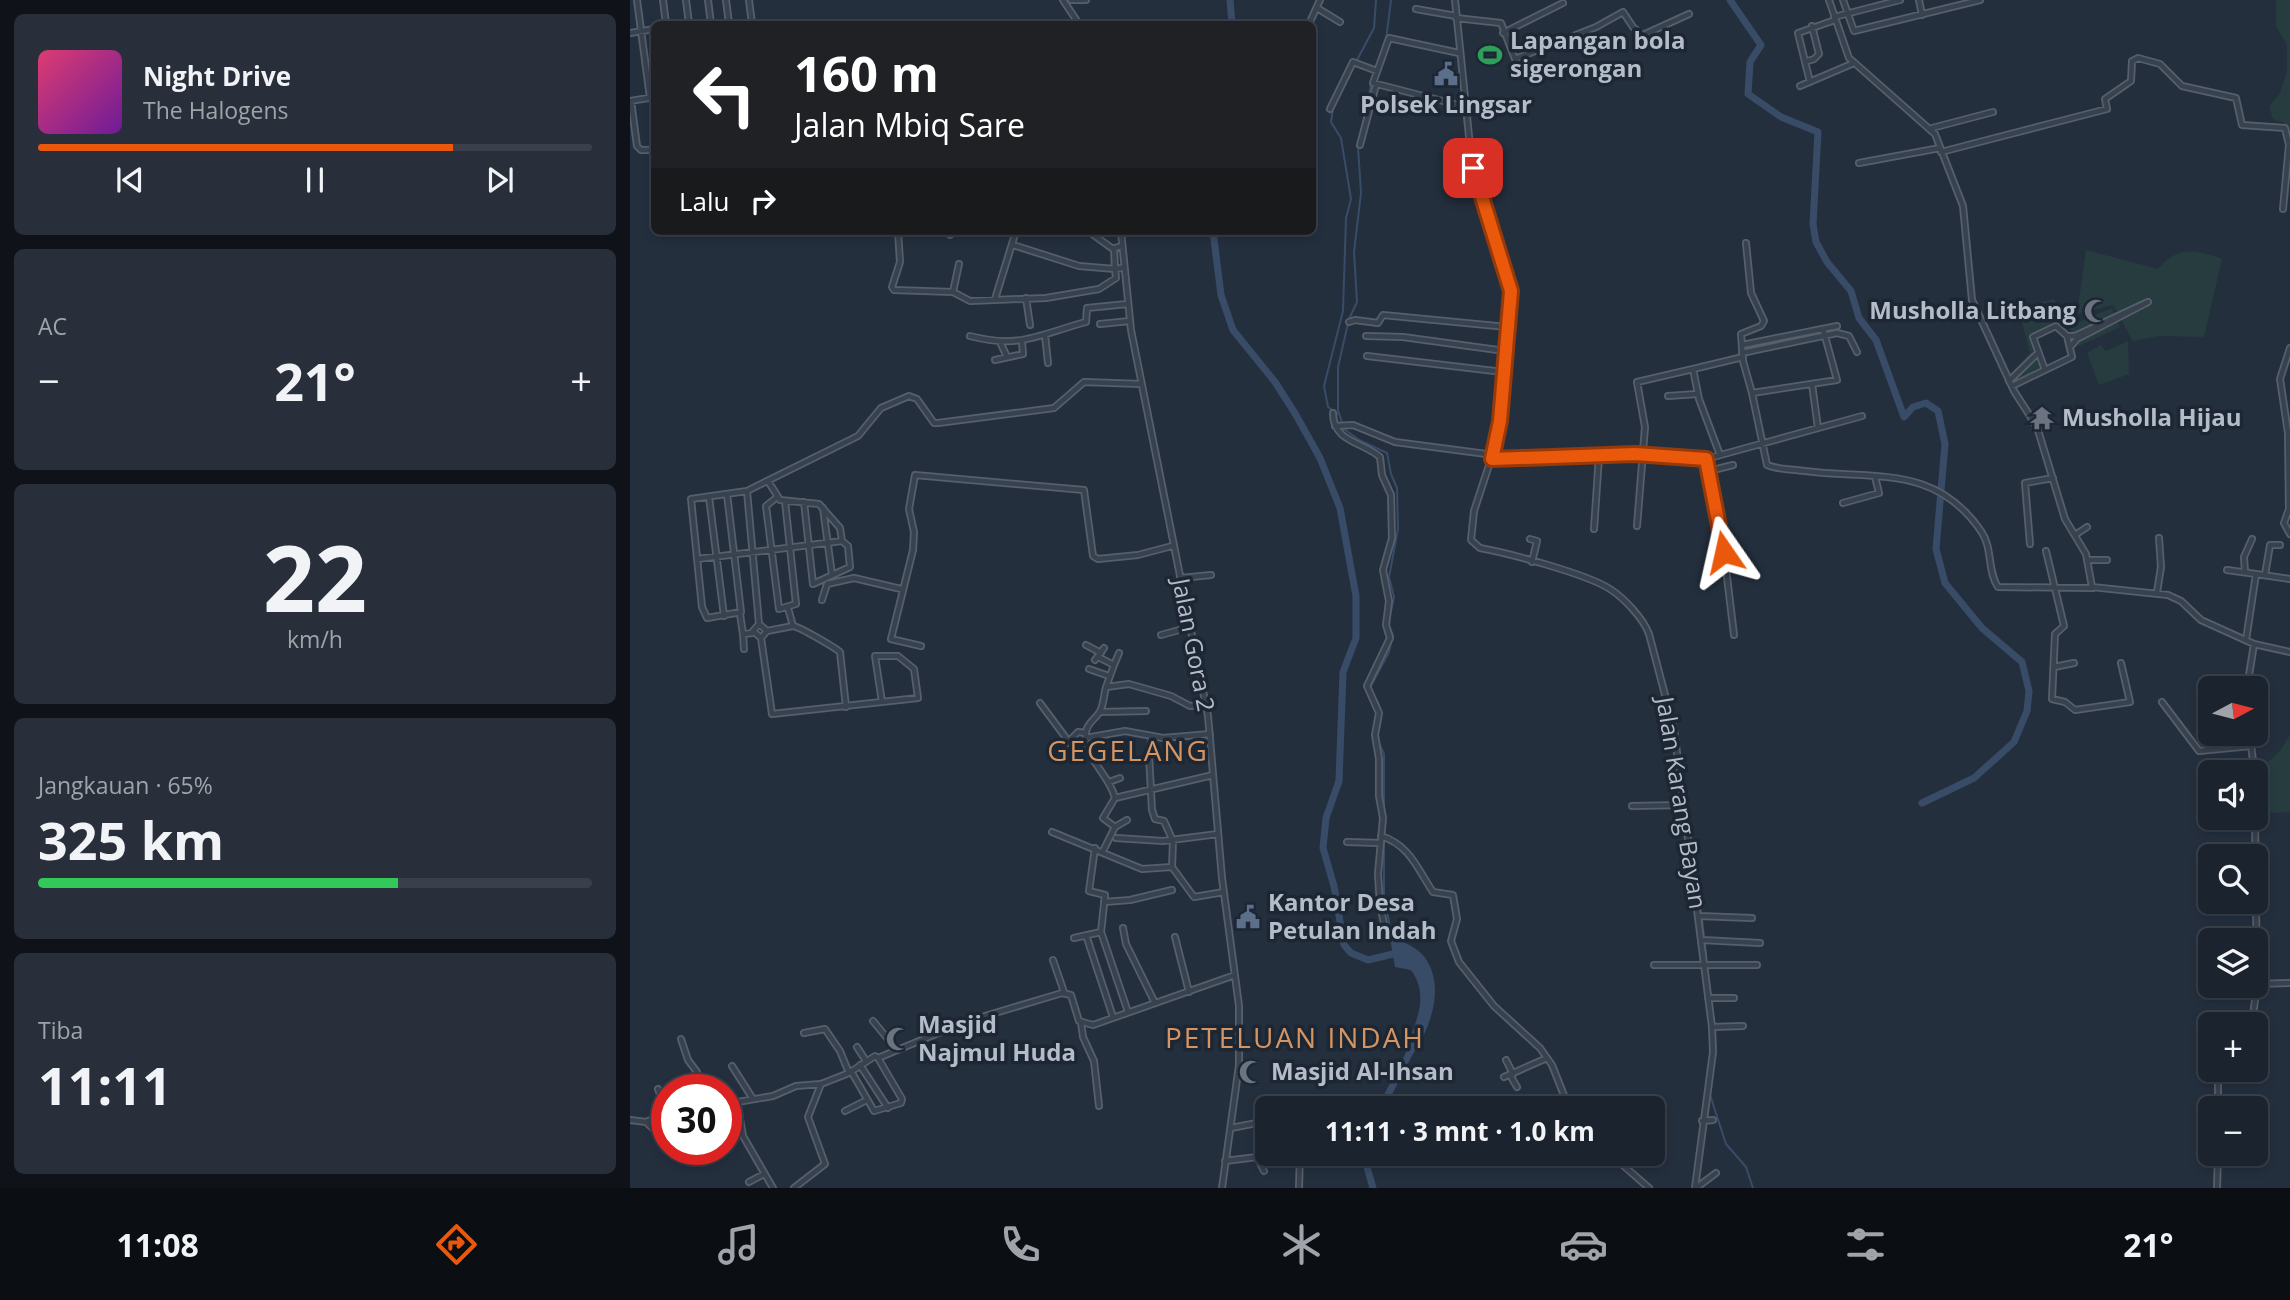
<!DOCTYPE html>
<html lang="id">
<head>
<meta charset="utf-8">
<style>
	body { margin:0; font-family:"Open Sans",sans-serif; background:#282f3a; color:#f1f3f6; height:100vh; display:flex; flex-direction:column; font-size:26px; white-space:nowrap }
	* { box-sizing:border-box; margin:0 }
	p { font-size:23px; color:#a0a4aa }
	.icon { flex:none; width:38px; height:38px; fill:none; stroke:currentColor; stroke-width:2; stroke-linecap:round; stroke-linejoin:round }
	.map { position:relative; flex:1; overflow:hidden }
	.panel { display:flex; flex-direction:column; gap:14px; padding:14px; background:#0f1319; width:630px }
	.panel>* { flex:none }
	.top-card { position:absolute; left:21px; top:21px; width:665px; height:214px; border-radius:10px; box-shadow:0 4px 10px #0003,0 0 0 2px #39404a; background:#202124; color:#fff; overflow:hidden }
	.needle { width:46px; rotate:83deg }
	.tools { position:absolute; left:1568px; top:676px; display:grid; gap:14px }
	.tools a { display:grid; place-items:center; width:70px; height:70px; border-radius:10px; background:#1b232e; box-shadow:0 4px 10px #0003,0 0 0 2px #39404a; font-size:35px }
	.speed { position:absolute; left:21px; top:1074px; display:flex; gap:14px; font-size:35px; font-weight:700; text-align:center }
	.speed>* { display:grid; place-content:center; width:91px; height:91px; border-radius:50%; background:#1b232e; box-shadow:0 4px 10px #0003,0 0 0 2px #39404a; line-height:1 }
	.speed .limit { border:10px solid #d22; background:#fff; color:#111 }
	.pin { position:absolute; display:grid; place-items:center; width:60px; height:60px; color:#fff; margin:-30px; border-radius:14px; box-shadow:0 4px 10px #0006 }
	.me { position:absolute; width:77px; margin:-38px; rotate:349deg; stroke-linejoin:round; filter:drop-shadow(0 0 5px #0008) }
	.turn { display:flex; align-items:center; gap:24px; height:147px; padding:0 28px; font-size:32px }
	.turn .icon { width:91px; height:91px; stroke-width:2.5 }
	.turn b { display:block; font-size:49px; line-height:60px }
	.then { display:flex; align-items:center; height:66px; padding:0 28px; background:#0003; gap:14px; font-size:26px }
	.big { font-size:52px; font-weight:700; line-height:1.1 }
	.panel .tile { flex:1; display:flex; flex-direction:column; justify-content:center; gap:10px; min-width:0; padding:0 24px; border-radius:10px; background:#282f3a }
	.panel .dial { align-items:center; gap:0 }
	.dial b { font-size:91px; line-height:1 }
	.song { display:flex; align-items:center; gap:21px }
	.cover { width:84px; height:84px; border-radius:10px; background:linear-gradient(135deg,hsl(340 70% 55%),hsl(280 70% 35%)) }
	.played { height:7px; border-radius:4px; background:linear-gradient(90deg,#ea580c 75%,#39404a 75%) }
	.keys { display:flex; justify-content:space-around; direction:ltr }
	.heat { display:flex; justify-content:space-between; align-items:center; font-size:38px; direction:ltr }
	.charge { height:10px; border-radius:5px; background:linear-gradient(90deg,#34c759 65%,#39404a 0) }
	.trip { position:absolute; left:625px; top:1096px; width:410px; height:70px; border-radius:10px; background:#1b232e; box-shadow:0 4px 10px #0003,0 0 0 2px #39404a; font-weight:700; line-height:70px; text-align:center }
	.dock { display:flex; height:112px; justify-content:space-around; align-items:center; background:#0b0e12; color:#a0a4aa }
	.dock .icon { width:49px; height:49px }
	.dock .on { color:#ea580c }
	.dock b { font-size:32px; color:#f1f3f6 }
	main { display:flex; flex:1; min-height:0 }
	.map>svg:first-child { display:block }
</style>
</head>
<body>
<main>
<section class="panel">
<div class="tile">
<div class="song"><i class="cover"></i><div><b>Night Drive</b><p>The Halogens</p></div></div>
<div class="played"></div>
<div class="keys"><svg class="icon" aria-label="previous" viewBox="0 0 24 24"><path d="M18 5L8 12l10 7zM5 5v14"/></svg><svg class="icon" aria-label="pause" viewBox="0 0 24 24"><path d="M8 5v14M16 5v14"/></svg><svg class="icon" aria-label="next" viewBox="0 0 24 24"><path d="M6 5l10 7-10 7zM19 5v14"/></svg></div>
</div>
<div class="tile"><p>AC</p>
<div class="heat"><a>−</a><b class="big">21°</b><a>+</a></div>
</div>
<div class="tile dial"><b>22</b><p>km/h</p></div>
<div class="tile"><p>Jangkauan · 65%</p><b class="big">325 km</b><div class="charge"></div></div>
<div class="tile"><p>Tiba</p><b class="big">11:11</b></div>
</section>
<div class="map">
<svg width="1660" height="1188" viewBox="0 0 1660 1188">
	<rect width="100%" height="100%" fill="#242f3e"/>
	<!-- green -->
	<path fill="#263c3f" d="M 1646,0 L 1660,0 L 1660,134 L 1654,123 L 1643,119 L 1639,106 L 1650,93 L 1657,72 L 1657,45 L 1646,26 Z
		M 1456,250 L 1528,269 C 1547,246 1565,249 1592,259 L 1574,337 L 1529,336 L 1503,341 L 1483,305 L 1447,314 Z
		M 1424,299 L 1434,319 L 1402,336 L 1416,373 L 1385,388 L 1380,375 L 1400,353 L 1388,307 Z
		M 1482,308 L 1490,327 L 1449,346 L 1439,326 Z
		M 1498,341 L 1499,374 L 1469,385 L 1457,353 L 1471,345 L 1476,351 Z
		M 1660,735 L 1660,812 L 1642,813 C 1626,802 1630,782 1634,766 L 1650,751 Z"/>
	<!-- water -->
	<path fill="#394c67" d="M 763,937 C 773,942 784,946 792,954 C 818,984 800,1030 781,1057 L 775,1052 C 784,1025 801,997 781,970 L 765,967 L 760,938 Z"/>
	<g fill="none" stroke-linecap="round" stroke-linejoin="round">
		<!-- stream -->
		<path stroke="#394c67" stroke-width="2" d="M 756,40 L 761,0
			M 719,75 L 744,28 L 746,0
			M 742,80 L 747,65
			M 703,108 L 701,122 L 711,138 L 721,199 L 716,218 L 713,311 L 694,386 L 698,407 L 708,414
			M 729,141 L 741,85
			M 728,147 L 731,193 L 724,252 L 727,302 L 719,319 L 708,367 L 708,410 L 714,429 L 729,440 L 757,453 L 761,474 L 767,488 L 768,529 L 759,577 L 764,597 L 758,625 L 763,635 L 759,652 L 740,688
			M 744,696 C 753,708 752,718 748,733
			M 748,741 L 754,754 L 754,895 L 762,938
			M 1069,893 L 1071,914
			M 1072,919 L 1074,937
			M 1075,942 L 1076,963
			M 1081,999 L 1084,1025
			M 1084,1029 L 1085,1041
			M 1080,1095 L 1096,1144 L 1116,1167 L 1123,1188"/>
		<!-- river -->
		<path stroke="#394c67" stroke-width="7" d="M 600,0 L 602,24
			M 1100,0 L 1131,45 L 1120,62 L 1118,94 L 1151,117 L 1188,132 L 1183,224 L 1186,242 L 1197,262 L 1221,291 L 1229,318 L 1246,340 L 1274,417 L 1283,407 L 1296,403 L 1308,411 L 1315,444 L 1306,549 L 1315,583 L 1352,628 L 1392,662 L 1399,691 L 1397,711 L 1384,742 L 1344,778 L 1292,803
			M 583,231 L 591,295 L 603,330 L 645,382 L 666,415 L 690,458 L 710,508 L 726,596 L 726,638 L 713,672 L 709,781 L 696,818 L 693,848 L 704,886 L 714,945 L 721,953 L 738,960 L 763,954
			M 751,1108 L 778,1056
			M 733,1153 L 743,1188"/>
		<!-- minor casing -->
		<g stroke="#565f6c" stroke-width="8">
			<path id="minor" d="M 7,0 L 20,98
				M 33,0 L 36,24
				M 56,0 L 59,24
				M 78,0 L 81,24
				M 96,0 L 99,24
				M 119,0 L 122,24
				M 433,0 L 449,24
				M 441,0 L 456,0
				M 825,0 L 843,175 L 881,291 L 867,441 L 844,511 L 841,540 L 850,548 C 878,553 957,574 980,589 C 994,598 1013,618 1019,634 L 1044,729 L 1082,1027 L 1083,1052 L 1065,1188
				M 1199,0 L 1219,58 L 1305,134 L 1333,206 L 1342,300 L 1384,391 L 1407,427 L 1435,519 L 1456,554 L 1462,587 L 1538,595 L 1551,601 L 1571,620 L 1624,644 L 1660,652
				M 1213,0 L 1224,31 L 1350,0
				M 1289,0 L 1292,15
				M 687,8 L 710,22
				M 786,9 L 826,16
				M 1204,17 L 1270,0
				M 826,18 L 871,23 L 885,59 L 966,27 L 993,12 L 1003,27 L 1013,35 L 1059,14
				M 64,24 L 81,22
				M 679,24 L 690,0
				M 0,33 L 24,29
				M 873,33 L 933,3
				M 829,53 L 759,38 L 743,83 L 836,107
				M 1175,62 L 1184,59 L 1189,54 L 1182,26
				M 1180,82 L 1168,33 L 1205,20
				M 1170,86 L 1224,63
				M 0,101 L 24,97
				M 1,101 L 7,146 L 11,150 L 24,150
				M 700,109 L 723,62 L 747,71
				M 1302,128 L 1363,112
				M 730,145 L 746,85
				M 1311,152 L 1477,109 L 1475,99 L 1501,81 L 1502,61 L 1508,58 L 1530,64 L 1552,86 L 1606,98 L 1612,125 L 1655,128 L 1659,145 L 1653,209
				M 1229,163 L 1310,148
				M 268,231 L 270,262 L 262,287 L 264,290 L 323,292 L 340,301 L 416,298 L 469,289 L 486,278 L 485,269 L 449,266 L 383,245
				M 315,231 L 320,235 L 323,233
				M 458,231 L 483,249 L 491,246
				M 491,231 L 501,330 L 578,716 L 592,878 L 609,1006 L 609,1065 L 592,1188
				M 1116,243 L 1121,293 L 1134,321 L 1131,326 L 1111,334 L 1113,361 L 1122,393
				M 484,248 L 485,269 L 492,268
				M 323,292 L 329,264
				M 396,298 L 400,325
				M 365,299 L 386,231
				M 719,322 L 725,320 L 748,323 L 753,315 L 877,327
				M 470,324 L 500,321
				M 1193,329 L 1207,380 L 1122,393 L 1137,465 C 1149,470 1162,469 1175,471 C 1245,480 1305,464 1351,531 C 1363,548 1357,571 1368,587 L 1463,588
				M 415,335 L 418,363
				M 340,336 C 390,349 408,335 456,322 L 457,308 L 497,304
				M 736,336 L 773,337 L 875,351
				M 1437,336 L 1445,336 L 1518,302 L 1447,339 L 1442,345
				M 371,344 L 377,357
				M 1112,345 L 1207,326
				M 1660,348 L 1650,379 L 1658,433 L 1659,509 L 1654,523 L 1660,534
				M 1112,353 L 1207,333 L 1219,336 L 1227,352
				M 737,356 L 873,372
				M 365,360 L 393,354 L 392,342
				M 1379,381 L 1408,353
				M 1182,384 L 1188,428
				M 1382,386 L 1442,357 L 1437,336 L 1426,326 L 1403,337 L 1415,370
				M 1038,396 L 1067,394
				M 703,413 C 703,442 733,442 750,457 L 752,475 L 761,495 L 762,538 L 753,570 L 759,601 L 756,625 L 760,638 L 737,686 L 749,713 L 745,735 L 749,759 L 749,796 L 753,818 L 748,874 L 750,905 L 756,933
				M 705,426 L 723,425 L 765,442 L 864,455
				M 1090,455 L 1069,399 L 1063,369 L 1113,357
				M 862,459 L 1005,454 L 1076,459 L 1232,416
				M 1076,459 L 1094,552 L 1104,635
				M 1079,471 L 1103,465
				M 97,494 L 111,612 L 77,618 L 72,607 L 61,499 L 117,491
				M 79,497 L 94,616
				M 146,498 L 136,506 L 149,609 L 166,604 L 155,501
				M 174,502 L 183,584 L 220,567 L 218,546 L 212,541
				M 1213,503 L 1249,493 L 1245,477
				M 193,508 L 202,575
				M 1007,526 L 1015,427 L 1007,382 L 1063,369
				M 964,529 L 969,456
				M 1445,535 L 1457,527
				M 900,539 L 907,541 L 902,562
				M 1400,544 L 1395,483 L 1423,478
				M 1416,551 L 1434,626 L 1425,634 L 1422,699 L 1435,702 L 1445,710 L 1500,702 L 1491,663
				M 67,559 L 212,541 L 210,528 L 189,504 L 150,500 L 138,481
				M 1457,560 L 1477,560
				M 1597,570 L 1626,574
				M 1615,572 L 1614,557 L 1622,539
				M 1635,575 L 1640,545 L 1650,545
				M 550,578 L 581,575
				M 1527,592 L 1531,567 L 1529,538
				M 192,600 L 197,584 L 224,578 L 271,589
				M 110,614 L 113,634 L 123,633
				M 129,624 L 137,631 L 131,638 L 123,631 L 129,624 L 117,491 L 228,436 L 251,408 L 279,396 L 287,399 L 304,423 L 308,423 L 424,408 L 454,382 L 511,384
				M 163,626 C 170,627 204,647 210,652 L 216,707
				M 137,631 L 163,626 L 158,608
				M 113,634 L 114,649
				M 531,635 L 560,627
				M 131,638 L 142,714 L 288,698 L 284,669 L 268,656 L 245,656 L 252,702
				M 1616,640 L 1626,574 L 1660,579
				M 456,645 L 471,653
				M 291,646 L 261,639 L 283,550 L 284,532 L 279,509 L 285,475 L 454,490 L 463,556 L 468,559 L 508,555 L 542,546
				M 468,657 L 484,665 L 476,687
				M 465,660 L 474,648
				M 484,665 L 489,653
				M 1424,667 L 1444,663
				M 459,669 L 479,676
				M 1617,688 L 1624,644
				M 1532,702 L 1569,751 L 1621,746
				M 410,703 L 439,742
				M 470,712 L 516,711
				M 1620,733 L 1624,772
				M 522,736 L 519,755 L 522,810 L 525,819 L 534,821 L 543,841 L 542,867 L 564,897 L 594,892
				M 456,738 L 495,731 L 533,738 L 580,734
				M 422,758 L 448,732 L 456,733
				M 479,782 L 490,778
				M 1626,794 L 1626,814
				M 485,798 C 480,775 453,758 456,732 C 457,722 468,718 471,709 C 474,702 474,694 476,687 L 499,684 L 541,696 L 560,706 L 576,705
				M 1002,806 L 1054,805
				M 485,827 L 497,820
				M 422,832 L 512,869 L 542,867
				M 751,836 C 780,845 788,870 803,892 L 823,895 L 827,919 L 821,941 L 829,962 L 864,1006 L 910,1048 L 922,1065 L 939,1108
				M 486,838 L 533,841 L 588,834
				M 717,842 L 750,843
				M 473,851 L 485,827 L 473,818 L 485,798 L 583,775
				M 474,902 L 500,900 L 542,890
				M 1069,916 L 1122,918
				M 493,928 L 496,944 L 525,1003
				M 471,932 L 498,1012
				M 456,935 L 483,1017
				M 545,937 L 559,992
				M 444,938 L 471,932 L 475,895 L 459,891 L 465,848
				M 1072,940 L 1130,943
				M 423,960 L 434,992
				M 1024,965 L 1127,965
				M 1627,984 L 1660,983
				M 1078,998 L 1104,998
				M 243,1021 L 267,1050
				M 451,1022 L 453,1037 L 464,1061 L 469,1106
				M 1622,1024 L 1627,984 L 1625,817
				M 1082,1027 L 1113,1026
				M 174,1033 L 195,1029 L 210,1051 L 219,1073
				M 51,1039 L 58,1060 L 67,1072 L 69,1090
				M 227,1047 L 236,1061
				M 876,1060 L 883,1074
				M 230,1065 L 258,1108
				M 102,1066 L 123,1099
				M 1588,1069 L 1588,1108
				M 221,1071 L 244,1111 L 271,1103 L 272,1099 L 248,1058
				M 880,1075 L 887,1087
				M 874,1077 L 917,1058
				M 107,1102 L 113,1136 L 143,1188
				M 96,1104 L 143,1096 L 166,1086 L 191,1084 L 219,1073 L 245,1056 L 248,1058 L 335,1022 L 432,993 L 441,995 L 449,1021 L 463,1025 L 605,975
				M 215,1111 L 237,1100
				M 0,1120 L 16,1122 L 37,1113 L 28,1089
				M 1072,1121 L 1083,1120
				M 16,1122 L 28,1133 L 30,1141
				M 601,1128 L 637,1121
				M 98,1136 L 112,1133
				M 979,1153 L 1019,1188
				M 595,1161 L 627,1157 L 634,1171
				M 119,1182 L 134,1174
				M 164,1188 L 195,1164 L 178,1117 L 191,1084
				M 669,1188 L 670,1153
				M 1066,1188 L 1086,1173
				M 1587,1188 L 1588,1153"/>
		</g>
		<!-- minor -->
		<use href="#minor" stroke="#38414e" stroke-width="4.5"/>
	</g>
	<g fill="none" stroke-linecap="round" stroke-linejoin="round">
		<!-- route casing -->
		<g stroke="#983908" stroke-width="18">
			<path id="route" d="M 843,168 L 881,291 L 870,421 L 862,459 L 1005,454 L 1076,459 L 1094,552"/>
		</g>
		<!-- route -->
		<use href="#route" stroke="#ea580c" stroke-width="12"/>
	</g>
	<!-- icons -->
	<defs>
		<g id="stadium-bare" transform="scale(1.89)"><path d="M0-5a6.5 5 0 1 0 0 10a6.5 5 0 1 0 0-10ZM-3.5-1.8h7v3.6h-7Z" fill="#2e9e5b" stroke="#1d2633" stroke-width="2.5" paint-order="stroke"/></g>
		<g id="civic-bare" transform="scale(1.89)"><path d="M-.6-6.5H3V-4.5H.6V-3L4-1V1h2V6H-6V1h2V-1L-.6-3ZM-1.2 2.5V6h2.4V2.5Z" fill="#5c6f8a" stroke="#1d2633" stroke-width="2.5" paint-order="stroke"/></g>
		<g id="mosque-bare" transform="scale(1.89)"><path d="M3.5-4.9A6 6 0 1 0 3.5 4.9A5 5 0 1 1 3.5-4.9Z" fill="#6b7280" stroke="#1d2633" stroke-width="2.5" paint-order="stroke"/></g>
		<g id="temple-bare" transform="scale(1.89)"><path d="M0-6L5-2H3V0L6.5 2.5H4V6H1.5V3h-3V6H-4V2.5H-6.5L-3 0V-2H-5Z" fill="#6b7280" stroke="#1d2633" stroke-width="2.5" paint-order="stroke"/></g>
	</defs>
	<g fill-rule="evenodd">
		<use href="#stadium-bare" x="860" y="55"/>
		<use href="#civic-bare" x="816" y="74"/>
		<use href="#mosque-bare" x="1466" y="311"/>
		<use href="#temple-bare" x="1412" y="418"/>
		<use href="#civic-bare" x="618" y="917"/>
		<use href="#mosque-bare" x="268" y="1039"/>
		<use href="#mosque-bare" x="621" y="1072"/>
	</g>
	<g text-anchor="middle" stroke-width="7" stroke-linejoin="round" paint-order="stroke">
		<!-- poi labels -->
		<g font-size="24" font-weight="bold" fill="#b4bcc9" stroke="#1d2633" text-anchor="start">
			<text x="880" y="49">Lapangan bola<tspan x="880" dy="28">sigerongan</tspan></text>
			<text x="816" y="113" text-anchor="middle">Polsek Lingsar</text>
			<text x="1446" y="319" text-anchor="end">Musholla Litbang</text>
			<text x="1432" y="426">Musholla Hijau</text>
			<text x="638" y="911">Kantor Desa<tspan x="638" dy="28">Petulan Indah</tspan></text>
			<text x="288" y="1033">Masjid<tspan x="288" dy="28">Najmul Huda</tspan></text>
			<text x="641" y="1080">Masjid Al-Ihsan</text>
		</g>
		<!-- street labels -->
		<g font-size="24" fill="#b4bcc9" stroke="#1d2633">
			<text transform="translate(563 645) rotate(79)" y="8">Jalan Gora 2</text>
			<text transform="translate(1051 803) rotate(81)" y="8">Jalan Karang Bayan</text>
		</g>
		<!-- quarter labels -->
		<g font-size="28" letter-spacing="2" fill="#d59563" stroke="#1d2633">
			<text x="498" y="761">GEGELANG</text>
			<text x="665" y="1048">PETELUAN INDAH</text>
		</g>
	</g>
</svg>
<div class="tools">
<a><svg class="needle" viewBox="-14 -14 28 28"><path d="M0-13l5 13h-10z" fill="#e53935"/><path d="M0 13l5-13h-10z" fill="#a0a4aa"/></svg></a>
<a><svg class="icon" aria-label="sound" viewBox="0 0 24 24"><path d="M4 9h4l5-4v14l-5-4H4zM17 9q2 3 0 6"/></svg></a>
<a><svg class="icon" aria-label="search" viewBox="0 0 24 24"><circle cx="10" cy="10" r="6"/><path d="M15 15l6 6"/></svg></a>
<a><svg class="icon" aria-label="layers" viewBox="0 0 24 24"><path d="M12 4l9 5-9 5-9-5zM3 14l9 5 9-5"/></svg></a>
<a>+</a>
<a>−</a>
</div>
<div class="speed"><div class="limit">30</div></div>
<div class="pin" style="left:843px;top:168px;background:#d93025"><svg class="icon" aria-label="arrive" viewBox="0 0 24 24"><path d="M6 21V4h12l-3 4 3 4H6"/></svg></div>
<svg class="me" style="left:1094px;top:552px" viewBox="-20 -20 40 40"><path d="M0-17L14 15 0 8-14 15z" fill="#ea580c" stroke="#fff" stroke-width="4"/></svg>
<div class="trip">11:11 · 3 mnt · 1.0 km</div>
<div class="top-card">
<div class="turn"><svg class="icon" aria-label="left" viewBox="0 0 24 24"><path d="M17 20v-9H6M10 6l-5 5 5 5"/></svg><div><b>160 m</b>Jalan Mbiq Sare</div></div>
<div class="then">Lalu<svg class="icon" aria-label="right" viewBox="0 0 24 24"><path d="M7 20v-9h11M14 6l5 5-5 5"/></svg></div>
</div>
</div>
</main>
<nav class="dock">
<b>11:08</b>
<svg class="icon on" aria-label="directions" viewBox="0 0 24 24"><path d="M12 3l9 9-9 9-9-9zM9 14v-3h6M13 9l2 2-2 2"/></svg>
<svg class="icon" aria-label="music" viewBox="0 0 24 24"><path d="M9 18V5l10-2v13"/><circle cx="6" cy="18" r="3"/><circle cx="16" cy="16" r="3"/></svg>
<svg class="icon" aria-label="phone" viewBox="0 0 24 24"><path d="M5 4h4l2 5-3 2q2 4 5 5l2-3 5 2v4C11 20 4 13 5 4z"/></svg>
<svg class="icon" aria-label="climate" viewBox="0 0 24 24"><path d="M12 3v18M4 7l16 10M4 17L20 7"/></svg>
<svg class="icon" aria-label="car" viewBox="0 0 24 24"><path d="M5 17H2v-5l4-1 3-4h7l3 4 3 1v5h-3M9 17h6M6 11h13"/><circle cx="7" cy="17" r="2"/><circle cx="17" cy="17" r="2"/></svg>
<svg class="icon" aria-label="filters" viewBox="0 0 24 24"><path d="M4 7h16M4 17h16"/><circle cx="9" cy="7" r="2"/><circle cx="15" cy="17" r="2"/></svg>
<b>21°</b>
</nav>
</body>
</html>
